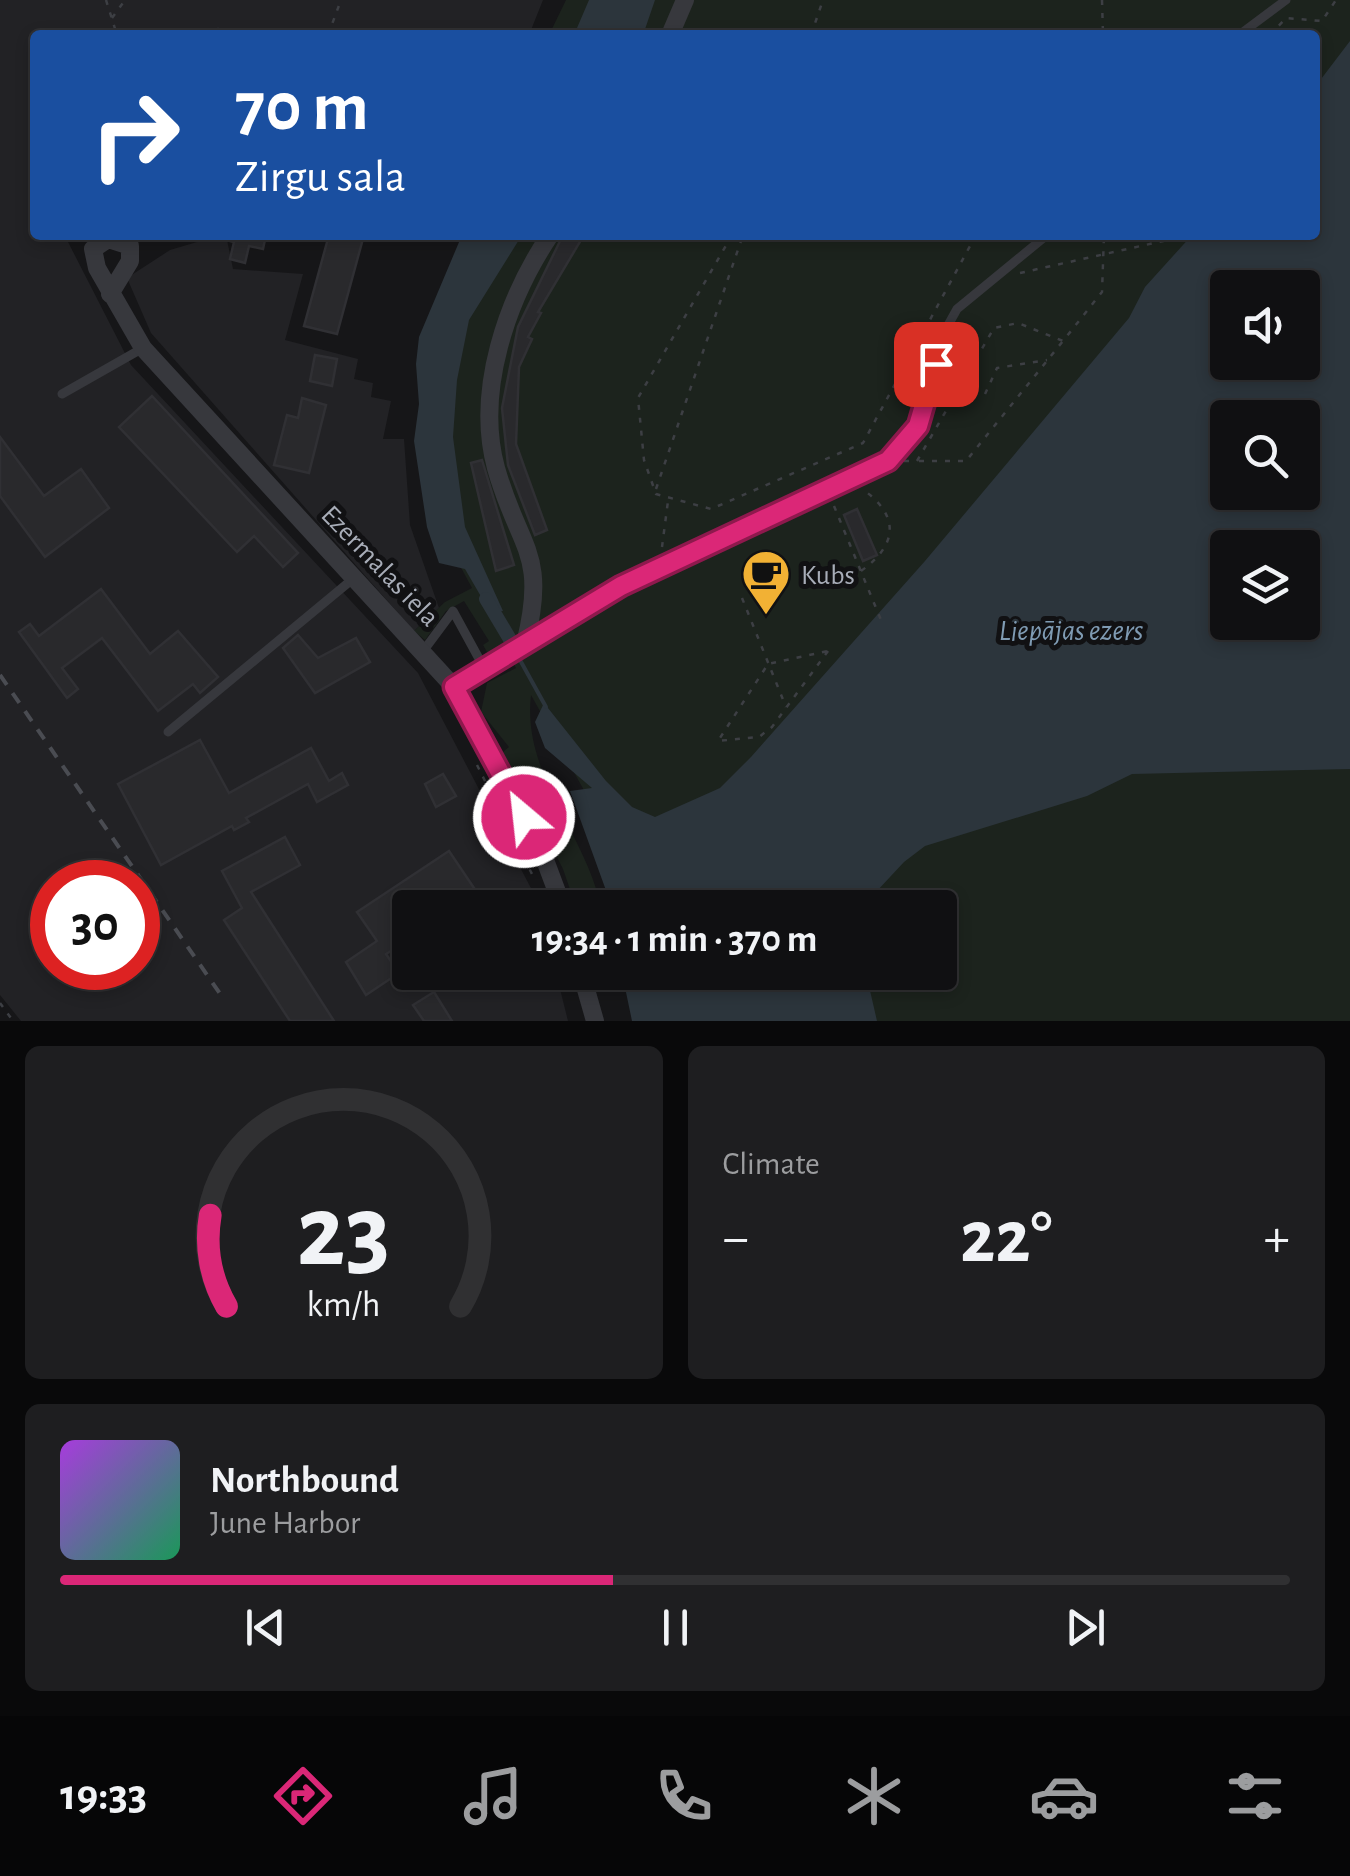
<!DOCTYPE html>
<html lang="en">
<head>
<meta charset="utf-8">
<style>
	body { margin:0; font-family:"Alegreya Sans",sans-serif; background:#1e1e20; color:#f1f3f6; height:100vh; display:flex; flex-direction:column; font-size:38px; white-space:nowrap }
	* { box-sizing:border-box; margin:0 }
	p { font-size:32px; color:#9c9d9f }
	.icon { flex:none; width:55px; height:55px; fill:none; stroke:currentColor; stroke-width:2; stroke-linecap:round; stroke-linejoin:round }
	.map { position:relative; height:1021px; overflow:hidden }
	.details { display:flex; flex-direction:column; gap:25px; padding:25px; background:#09090a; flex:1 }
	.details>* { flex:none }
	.top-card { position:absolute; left:30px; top:30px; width:1290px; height:210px; border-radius:10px; box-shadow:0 5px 15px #0003,0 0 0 2px #303032; background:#1a4fa0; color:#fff; overflow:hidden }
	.buttons { position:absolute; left:1210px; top:270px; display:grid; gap:20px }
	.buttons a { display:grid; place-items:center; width:110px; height:110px; border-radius:10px; background:#101012; box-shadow:0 5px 15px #0003,0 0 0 2px #303032; font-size:50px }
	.speed { position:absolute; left:30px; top:860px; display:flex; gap:20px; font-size:50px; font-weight:700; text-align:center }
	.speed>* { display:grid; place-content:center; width:130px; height:130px; border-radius:50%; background:#101012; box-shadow:0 5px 15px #0003,0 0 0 2px #303032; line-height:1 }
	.speed .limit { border:15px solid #d22; background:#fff; color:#111 }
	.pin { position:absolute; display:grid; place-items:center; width:85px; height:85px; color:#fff; margin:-42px; border-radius:20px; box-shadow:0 5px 15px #0006 }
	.me { position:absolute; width:110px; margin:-55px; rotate:332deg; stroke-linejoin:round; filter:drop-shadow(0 0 8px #0008) }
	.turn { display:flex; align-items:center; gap:35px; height:210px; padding:0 40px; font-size:45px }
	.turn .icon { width:130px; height:130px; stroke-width:2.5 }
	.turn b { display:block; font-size:70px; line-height:85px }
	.big { font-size:75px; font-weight:700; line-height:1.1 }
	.details .widget { flex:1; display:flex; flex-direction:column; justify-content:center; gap:15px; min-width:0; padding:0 35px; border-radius:15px; background:#1e1e20 }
	.details .dial { align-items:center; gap:0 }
	.dial svg { height:260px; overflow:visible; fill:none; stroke:#303032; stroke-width:7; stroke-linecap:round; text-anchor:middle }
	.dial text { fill:#f1f3f6; stroke:none }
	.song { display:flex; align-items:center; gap:30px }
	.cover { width:120px; height:120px; border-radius:15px; background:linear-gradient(135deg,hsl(280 70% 55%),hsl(150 70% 35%)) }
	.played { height:10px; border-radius:5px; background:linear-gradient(90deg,#db2777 45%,#303032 45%) }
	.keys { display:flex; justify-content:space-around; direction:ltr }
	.heat { display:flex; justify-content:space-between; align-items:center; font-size:55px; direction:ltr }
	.details .tiles { flex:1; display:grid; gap:25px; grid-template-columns:1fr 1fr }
	.widget:last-child { grid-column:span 2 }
	.trip { position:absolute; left:392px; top:890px; width:565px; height:100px; border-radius:10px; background:#101012; box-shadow:0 5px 15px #0003,0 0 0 2px #303032; font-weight:700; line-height:100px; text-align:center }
	.tabs { display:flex; height:160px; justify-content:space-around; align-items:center; background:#060607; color:#9c9d9f }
	.tabs .icon { width:70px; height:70px }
	.tabs .active { color:#db2777 }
	.tabs b { font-size:45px; color:#f1f3f6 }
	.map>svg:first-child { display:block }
</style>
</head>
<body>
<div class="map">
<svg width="1350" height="1021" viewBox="0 0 1350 1021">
	<rect width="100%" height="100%" fill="#161618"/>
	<!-- built -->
	<path fill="#222225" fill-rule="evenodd" d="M 0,0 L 543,0 L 529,35 L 35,35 L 35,235 L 74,235 L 67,240 L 131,365 L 418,673 L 533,892 L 537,907 L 410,908 L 410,972 L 556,973 L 568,1021 L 21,1021 L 0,995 ZM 52,882 L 138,882 L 138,968 L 52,968 Z
		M 221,235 L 226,235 L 233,269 L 303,274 L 285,340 L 358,359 L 354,379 L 373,383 L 371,397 L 391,401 L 383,439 L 404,439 L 410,525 L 439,608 L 414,631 L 151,333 L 127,278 L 170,250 Z"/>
	<!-- green -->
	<path fill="#1c231d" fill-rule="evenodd" d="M 566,0 L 1350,0 L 1350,1021 L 675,1021 L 661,973 L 940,972 L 940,908 L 641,907 L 630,873 L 531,695 C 522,775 585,832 601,907 L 576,907 L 563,869 L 503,752 L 509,747 L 481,712 L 487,683 L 516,668 L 506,648 L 490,657 L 483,645 L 489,641 L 464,601 L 446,611 L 425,640 L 414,631 L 445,602 L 472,588 L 451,549 L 438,383 L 476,235 L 1315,235 L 1315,35 L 549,35 ZM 1228,288 L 1302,288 L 1302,362 L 1228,362 ZM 1228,418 L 1302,418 L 1302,492 L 1228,492 ZM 1228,548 L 1302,548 L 1302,622 L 1228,622 Z"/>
	<!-- water -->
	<path fill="#2c353c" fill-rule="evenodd" d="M 589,0 L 655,0 L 643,35 L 574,35 Z
		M 1350,41 L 1350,769 L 1132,774 L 1087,796 L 925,846 L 904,862 L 862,907 L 612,907 L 570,791 L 592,788 L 545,748 L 535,722 L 544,703 L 606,781 L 632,807 L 655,817 L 720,788 L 751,757 L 925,561 L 1129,318 L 1145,287 L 1192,235 L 1315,235 L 1315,87 ZM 1228,288 L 1302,288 L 1302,362 L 1228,362 ZM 1228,418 L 1302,418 L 1302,492 L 1228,492 ZM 1228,548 L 1302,548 L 1302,622 L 1228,622 Z
		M 462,235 L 522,235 L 469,320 L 457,380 L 453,437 L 465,527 L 503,611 L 490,612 L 465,569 L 439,563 L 427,527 L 414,441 L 419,404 L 416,364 L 419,337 Z
		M 622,973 L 866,973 L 877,1021 L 632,1021 Z"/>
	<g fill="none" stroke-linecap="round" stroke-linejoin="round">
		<!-- stream -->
		<path stroke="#2c353c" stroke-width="4" d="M 520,660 L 546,707"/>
		<!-- canal -->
		<path stroke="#2c353c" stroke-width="14" d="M 486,599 L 511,641"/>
	</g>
	<!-- building -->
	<path fill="#29292c" stroke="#303034" stroke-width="2.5" d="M 222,235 L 266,235 L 263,249 L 249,246 L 245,263 L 230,259 L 234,242 L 222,239 Z
		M 329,235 L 364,235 L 337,334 L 304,326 Z
		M 563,235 L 584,235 L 538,312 L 541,313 L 528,337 L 532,339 L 519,367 L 516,444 L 547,530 L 535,535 L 508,465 L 502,408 L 518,327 Z
		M 315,355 L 337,359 L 332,386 L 310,381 Z
		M 152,396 L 298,553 L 283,567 L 254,536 L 237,552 L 119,427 Z
		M 302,398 L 326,405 L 309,473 L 274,465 L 287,415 L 298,418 Z
		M 0,437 L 44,496 L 81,469 L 109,508 L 45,557 L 0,496 Z
		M 482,460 L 514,565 L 496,571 L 471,463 Z
		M 857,509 L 877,555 L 863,561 L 844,515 Z
		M 101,589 L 150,654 L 178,631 L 218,677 L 200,693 L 193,684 L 158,711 L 102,638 L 62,668 L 78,689 L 67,698 L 19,632 L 30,624 L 39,636 Z
		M 298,635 L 318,658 L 356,638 L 370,662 L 315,693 L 283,648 Z
		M 200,740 L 229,793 L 311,748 L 329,781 L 342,773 L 348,785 L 317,802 L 308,784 L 246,818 L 249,822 L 234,830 L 232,826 L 161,865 L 118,784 Z
		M 443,774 L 456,796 L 436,807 L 425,784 Z
		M 285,837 L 300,865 L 251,892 L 334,1021 L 290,1021 L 224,920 L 242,908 L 222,871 Z
		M 449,851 L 478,894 L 458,908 L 410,908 L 410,939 L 386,954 L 399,973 L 366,995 L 346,962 L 377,941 L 357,912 Z
		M 434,992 L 452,1021 L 424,1021 L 413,1005 Z"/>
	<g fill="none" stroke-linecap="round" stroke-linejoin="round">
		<!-- path -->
		<path stroke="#3d3f44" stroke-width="2.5" stroke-dasharray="5 8" stroke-linecap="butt" d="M 106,0 L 117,35
			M 1102,0 L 1103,35
			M 112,18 L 125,0
			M 205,35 L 218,29 L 233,35
			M 328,35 L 341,0
			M 811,35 L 823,0
			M 1270,35 L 1286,18 L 1322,21 L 1336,0
			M 732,235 L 638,398 L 644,460 L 656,494 L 711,509 L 863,443 L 976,235
			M 1020,273 L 1190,235
			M 985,394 L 997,368 L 1047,360
			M 904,461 L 917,461 L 994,328 L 1018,323 L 1063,341 L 1102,292 L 1104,235
			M 919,461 L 966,461 L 1063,341
			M 656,489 L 743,235
			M 834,506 L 881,620
			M 662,547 L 668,501
			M 861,571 C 896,546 901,518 865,491
			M 742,598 L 786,707
			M 828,651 L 772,727 L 759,737 L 718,741 L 768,664 Z
			M 477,765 L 534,878
			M 0,1003 L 13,1021"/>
		<!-- service -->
		<path stroke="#37383d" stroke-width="9" d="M 1239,35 L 1286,0
			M 62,394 L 143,348
			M 851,481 L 888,461 L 918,426 L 942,336 L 957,309 L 1047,235
			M 424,650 L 453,611 L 483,666
			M 168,732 L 354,578"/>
		<!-- minor -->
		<path stroke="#37383d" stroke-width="18" d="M 670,35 L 685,0
			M 110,294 L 130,261 L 130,246 L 108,239 L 93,249 L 97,268 L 143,348 L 454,687 L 542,852 L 563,908
			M 525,644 C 548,551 519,550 496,468 C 475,391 507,299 550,235
			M 454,687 C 577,601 714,540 851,481
			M 581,972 L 595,1021"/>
		<!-- rail -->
		<path stroke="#4a4c52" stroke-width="4" stroke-dasharray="12 10" stroke-linecap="butt" d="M 0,675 L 223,998"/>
	</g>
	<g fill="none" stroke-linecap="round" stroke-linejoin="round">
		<!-- route casing -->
		<g stroke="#8e194d" stroke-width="25">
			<path id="route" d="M 524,817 L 454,687 L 621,586 L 888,461 L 918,426 L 936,364"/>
		</g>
		<!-- route -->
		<use href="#route" stroke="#db2777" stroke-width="18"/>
	</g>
	<!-- icons -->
	<defs>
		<g id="cafe-pin" transform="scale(2.5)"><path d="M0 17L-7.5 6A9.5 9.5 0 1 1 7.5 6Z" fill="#f2b134" stroke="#111113"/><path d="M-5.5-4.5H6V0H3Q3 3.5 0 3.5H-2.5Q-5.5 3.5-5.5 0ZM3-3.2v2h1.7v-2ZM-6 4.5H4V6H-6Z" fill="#111"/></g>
	</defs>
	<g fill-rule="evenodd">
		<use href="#cafe-pin" x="766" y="574"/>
	</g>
	<g text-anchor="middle" stroke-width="10" stroke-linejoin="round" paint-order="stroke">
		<!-- street labels -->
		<g font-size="28" fill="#a8adb8" stroke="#111113">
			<text transform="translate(381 565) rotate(46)" y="10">Ezermalas iela</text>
		</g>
		<!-- poi labels -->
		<g font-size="28" fill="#a8adb8" stroke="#111113" text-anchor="start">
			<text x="801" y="584">Kubs</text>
		</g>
		<!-- water labels -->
		<g font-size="30" font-style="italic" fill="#7f9bb3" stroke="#111113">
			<text x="1071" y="640">Liepājas ezers</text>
		</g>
	</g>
</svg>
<div class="buttons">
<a><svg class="icon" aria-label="sound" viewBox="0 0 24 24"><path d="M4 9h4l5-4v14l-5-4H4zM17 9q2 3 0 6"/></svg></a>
<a><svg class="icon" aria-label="search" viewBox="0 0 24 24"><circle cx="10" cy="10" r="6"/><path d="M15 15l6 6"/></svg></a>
<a><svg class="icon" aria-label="layers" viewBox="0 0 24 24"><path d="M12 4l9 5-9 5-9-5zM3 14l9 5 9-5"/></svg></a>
</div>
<div class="speed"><div class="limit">30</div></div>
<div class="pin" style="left:936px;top:364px;background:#d93025"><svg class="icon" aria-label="arrive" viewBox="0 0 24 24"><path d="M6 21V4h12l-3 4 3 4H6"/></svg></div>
<svg class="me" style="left:524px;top:817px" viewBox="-20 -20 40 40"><circle r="17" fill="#db2777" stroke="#fff" stroke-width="3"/><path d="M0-11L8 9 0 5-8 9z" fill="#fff"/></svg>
<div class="trip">19:34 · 1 min · 370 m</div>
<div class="top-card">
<div class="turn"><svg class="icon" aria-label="right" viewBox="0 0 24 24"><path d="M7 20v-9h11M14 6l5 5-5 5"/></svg><div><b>70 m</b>Zirgu sala</div></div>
</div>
</div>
<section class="details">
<div class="tiles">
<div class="widget dial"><svg viewBox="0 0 100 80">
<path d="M14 69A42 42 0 1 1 86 69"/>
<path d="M14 69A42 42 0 0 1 9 41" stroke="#db2777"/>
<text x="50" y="56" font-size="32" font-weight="700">23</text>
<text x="50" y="72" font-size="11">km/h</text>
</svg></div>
<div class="widget"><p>Climate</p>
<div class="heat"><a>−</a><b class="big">22°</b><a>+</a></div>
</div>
<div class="widget">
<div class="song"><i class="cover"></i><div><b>Northbound</b><p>June Harbor</p></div></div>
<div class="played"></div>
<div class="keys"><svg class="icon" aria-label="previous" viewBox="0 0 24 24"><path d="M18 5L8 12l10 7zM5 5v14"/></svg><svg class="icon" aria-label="pause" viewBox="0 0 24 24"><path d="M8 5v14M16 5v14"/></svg><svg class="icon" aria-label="next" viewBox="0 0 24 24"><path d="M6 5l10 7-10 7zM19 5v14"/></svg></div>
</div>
</div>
</section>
<nav class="tabs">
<b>19:33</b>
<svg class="icon active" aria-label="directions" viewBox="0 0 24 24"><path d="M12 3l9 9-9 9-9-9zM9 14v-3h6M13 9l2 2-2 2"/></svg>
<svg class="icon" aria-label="music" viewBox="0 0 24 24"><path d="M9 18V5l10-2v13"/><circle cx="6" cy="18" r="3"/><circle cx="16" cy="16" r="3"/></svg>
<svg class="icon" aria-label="phone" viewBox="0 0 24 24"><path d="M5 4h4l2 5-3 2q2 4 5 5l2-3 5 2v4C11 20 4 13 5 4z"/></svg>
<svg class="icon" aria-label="climate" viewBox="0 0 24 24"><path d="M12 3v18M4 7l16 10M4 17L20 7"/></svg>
<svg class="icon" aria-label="car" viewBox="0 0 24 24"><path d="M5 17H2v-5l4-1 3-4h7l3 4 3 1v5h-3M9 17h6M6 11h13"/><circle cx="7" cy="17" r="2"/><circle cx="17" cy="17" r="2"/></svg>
<svg class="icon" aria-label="filters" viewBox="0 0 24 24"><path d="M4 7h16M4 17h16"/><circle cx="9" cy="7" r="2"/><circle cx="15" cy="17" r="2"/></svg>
</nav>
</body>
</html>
